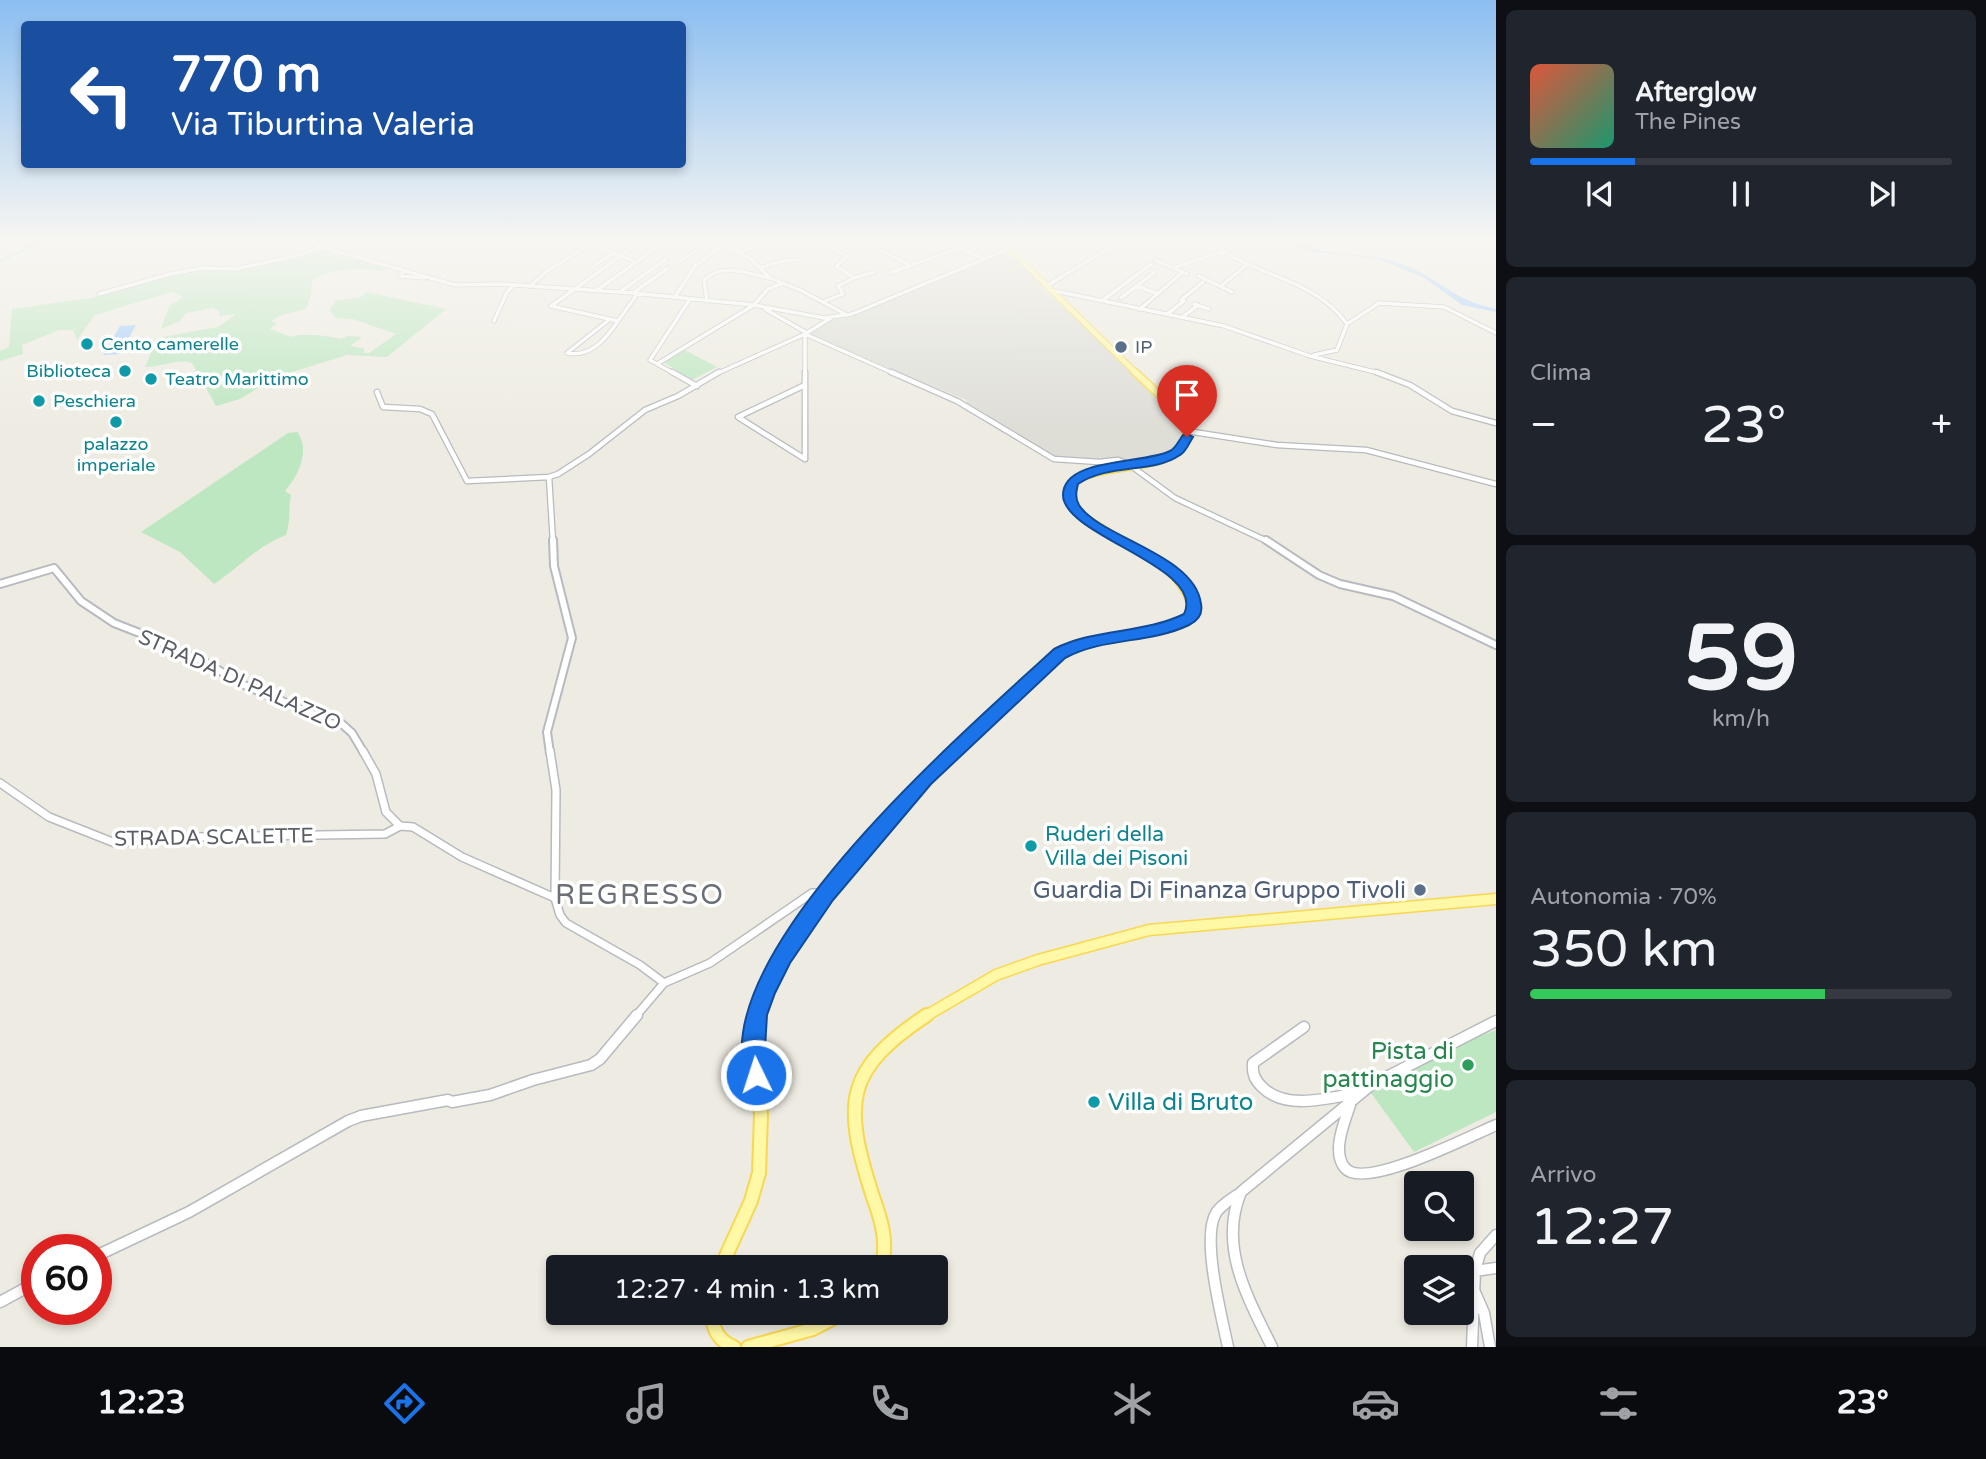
<!DOCTYPE html>
<html lang="it">
<head>
<meta charset="utf-8">
<style>
	body { margin:0; font-family:"Varela Round",sans-serif; background:#20242c; color:#f1f3f6; height:100vh; display:flex; flex-direction:column; font-size:26px; white-space:nowrap }
	* { box-sizing:border-box; margin:0 }
	p { font-size:23px; color:#9ea1a6 }
	.icon { flex:none; width:38px; height:38px; fill:none; stroke:currentColor; stroke-width:2; stroke-linecap:round; stroke-linejoin:round }
	.map { position:relative; flex:1; overflow:hidden }
	.drawer { display:flex; flex-direction:column; gap:10px; padding:10px; background:#0d0f14; width:490px }
	.drawer>* { flex:none }
	.top-card { position:absolute; left:21px; top:21px; width:665px; height:147px; border-radius:7px; box-shadow:0 4px 10px #0003; background:#1a4fa0; color:#fff; overflow:hidden }
	.controls { position:absolute; left:1404px; top:1171px; display:grid; gap:14px }
	.controls a { display:grid; place-items:center; width:70px; height:70px; border-radius:7px; background:#171b24; box-shadow:0 4px 10px #0003; font-size:35px }
	.speed { position:absolute; left:21px; top:1234px; display:flex; gap:14px; font-size:35px; font-weight:700; text-align:center }
	.speed>* { display:grid; place-content:center; width:91px; height:91px; border-radius:50%; background:#171b24; box-shadow:0 4px 10px #0003; line-height:1 }
	.speed .limit { border:10px solid #d22; background:#fff; color:#111 }
	.pin { position:absolute; display:grid; place-items:center; width:60px; height:60px; color:#fff; margin:-72px -30px; border-radius:50% 50% 50% 0; rotate:-45deg; box-shadow:0 0 7px #0007 }
	.pin .icon { rotate:45deg }
	.me { position:absolute; width:77px; margin:-38px; rotate:356deg; stroke-linejoin:round; filter:drop-shadow(0 0 5px #0008) }
	.turn { display:flex; align-items:center; gap:24px; height:147px; padding:0 35px; font-size:32px }
	.turn .icon { width:91px; height:91px; stroke-width:2.5 }
	.turn b { display:block; font-size:49px; line-height:60px }
	.big { font-size:52px; font-weight:600; line-height:1.1 }
	.drawer .tile { flex:1; display:flex; flex-direction:column; justify-content:center; gap:10px; min-width:0; padding:0 24px; border-radius:10px; background:#20242c }
	.drawer .dial { align-items:center; gap:0 }
	.dial b { font-size:91px; line-height:1 }
	.song { display:flex; align-items:center; gap:21px }
	.cover { width:84px; height:84px; border-radius:10px; background:linear-gradient(135deg,hsl(10 70% 55%),hsl(160 70% 35%)) }
	.played { height:7px; border-radius:4px; background:linear-gradient(90deg,#1a73e8 25%,#363941 25%) }
	.keys { display:flex; justify-content:space-around; direction:ltr }
	.heat { display:flex; justify-content:space-between; align-items:center; font-size:38px; direction:ltr }
	.charge { height:10px; border-radius:5px; background:linear-gradient(90deg,#34c759 70%,#363941 0) }
	.trip { position:absolute; left:546px; top:1255px; width:402px; height:70px; border-radius:7px; background:#171b24; box-shadow:0 4px 10px #0003; font-weight:600; line-height:70px; text-align:center }
	.tab-bar { display:flex; height:112px; justify-content:space-around; align-items:center; background:#090b0e; color:#9ea1a6 }
	.tab-bar .icon { width:49px; height:49px }
	.tab-bar .active { color:#1a73e8 }
	.tab-bar b { font-size:32px; color:#f1f3f6 }
	main { display:flex; flex:1; min-height:0 }
	.map>svg:first-child { display:block }
</style>
</head>
<body>
<main>
<div class="map">
<svg width="1496" height="1347" viewBox="0 0 1496 1347">
	<rect width="100%" height="100%" fill="#eeece2"/>
	<!-- industrial -->
	<path fill="#deded7" d="M 1002,252 L 1013,253 L 1046,287 L 1043,290 L 1078,319 L 1160,403 L 1181,433 L 1177,447 L 1167,454 L 1130,461 L 1056,458 L 966,404 L 967,400 L 809,335 L 831,320 L 847,318 Z"/>
	<!-- green -->
	<path fill="#bde7c1" d="M 320,250 L 386,268 L 384,271 C 361,268 332,268 312,280 L 311,295 L 306,309 L 282,315 L 271,321 L 277,323 L 270,329 L 291,337 C 301,332 330,336 341,339 L 348,336 L 362,337 L 350,346 L 365,349 L 363,353 L 369,353 L 396,334 L 353,319 L 336,318 L 329,310 L 335,303 L 333,301 L 361,297 L 366,292 L 446,309 L 387,357 L 347,355 L 276,377 L 240,399 L 216,406 L 192,363 C 177,358 160,368 145,367 L 157,338 L 218,327 L 236,314 L 220,316 L 219,311 L 212,308 L 186,313 L 180,321 L 161,329 L 170,305 L 183,297 L 172,292 L 95,315 L 77,340 L 73,330 L 59,330 L 22,345 L 23,354 L 0,361 L 0,351 L 9,347 L 12,309 L 91,298 L 168,275 L 199,271 L 244,270 Z
		M 685,350 L 717,367 L 692,380 L 663,362 Z
		M 297,432 C 311,449 298,477 285,491 L 291,495 C 288,509 291,521 286,535 C 257,546 240,567 214,584 L 180,552 L 141,532 L 288,433 Z
		M 1496,1030 L 1496,1112 L 1414,1152 L 1371,1093 L 1465,1042 Z"/>
	<!-- water -->
	<path fill="#a1ceff" d="M 1277,238 C 1292,238 1305,246 1319,250 C 1349,257 1379,253 1409,267 C 1443,282 1456,301 1496,309 L 1496,312 L 1462,305 L 1423,277 L 1375,258 L 1314,252 Z
		M 136,325 L 120,354 L 103,355 L 120,326 Z"/>
	<g fill="none" stroke-linecap="round" stroke-linejoin="round">
		<!-- stream -->
		<path stroke="#a1ceff" stroke-width="2" d="M 0,261 L 36,244 L 53,240"/>
		<!-- minor-far4 casing -->
		<g stroke="#b7babf" stroke-width="5">
			<path id="minor-far4" d="M 312,238 L 313,243 L 321,247 L 455,285 L 502,284 L 633,293 L 754,305 L 824,318 L 852,314 L 1011,248
				M 702,238 L 737,251 L 752,260 L 770,278 L 800,290 L 847,315
				M 855,238 L 910,265
				M 932,238 L 984,258
				M 1205,238 C 1215,245 1225,253 1237,259 C 1276,279 1320,286 1347,324
				M 1456,238 L 1496,248
				M 591,244 L 636,262
				M 794,247 L 813,240 L 825,244 L 840,238
				M 1009,247 L 1033,238
				M 717,248 L 721,248 L 722,250 L 714,250 Z
				M 873,248 L 898,238
				M 603,249 L 622,238
				M 1156,249 L 1189,238
				M 739,252 L 779,238
				M 1155,260 L 1187,274
				M 680,261 L 706,244 L 712,245
				M 596,264 L 614,253
				M 760,268 L 782,261 L 798,260
				M 1173,268 L 1224,251
				M 405,270 L 400,276 L 424,278
				M 890,273 L 986,238
				M 1199,276 L 1232,292
				M 854,278 L 874,272
				M 1048,285 L 1126,238
				M 530,286 L 546,272 L 600,238
				M 1137,286 L 1158,294
				M 1221,286 L 1248,264
				M 597,290 L 670,238
				M 1055,291 L 1224,326 L 1310,356 L 1383,374
				M 620,292 L 666,259
				M 633,293 L 668,268
				M 99,294 L 170,274 L 203,268 L 235,269 L 300,255 L 321,247
				M 675,297 L 695,266 L 715,251
				M 1121,298 L 1155,272
				M 1181,300 L 1203,282
				M 707,301 L 704,280 C 723,262 747,274 770,278
				M 1102,301 L 1151,264
				M 823,302 L 843,294 L 838,286 L 854,278 L 836,266 L 847,257 L 825,244
				M 1194,304 L 1209,309
				M 551,306 L 646,238
				M 551,306 L 618,321 L 638,293
				M 765,309 L 807,333
				M 1140,309 L 1183,272
				M 1167,314 L 1184,301
				M 1184,316 L 1198,305
				M 610,319 L 567,353 C 590,358 606,339 618,321
				M 494,321 L 507,292 L 514,285
				M 1314,355 L 1337,350 L 1347,324 L 1379,303 L 1444,307 L 1496,333
				M 657,364 L 754,305 L 768,289 L 784,283
				M 675,374 L 650,360 L 690,299
				M 716,374 L 805,334 L 831,318
				M 805,374 L 805,334 L 895,374"/>
		</g>
		<!-- minor-far3 casing -->
		<g stroke="#b7babf" stroke-width="7">
			<path id="minor-far3" d="M 672,372 L 697,386
				M 805,372 L 805,459
				M 891,372 L 957,401 L 1054,459 L 1099,462 L 1118,460 L 1128,464
				M 1376,372 L 1410,385 L 1452,411 L 1496,423
				M 805,385 L 738,417 L 805,459
				M 377,392 L 383,407 L 420,409 L 432,414 L 467,481 L 549,477 L 558,474 L 589,454 L 645,410 L 678,396 L 719,372
				M 1187,431 L 1277,445 L 1366,450 L 1496,484
				M 1134,468 L 1175,498 L 1269,542
				M 549,477 L 553,542"/>
		</g>
		<!-- minor-far2 casing -->
		<g stroke="#b7babf" stroke-width="10">
			<path id="minor-far2" d="M 1266,540 L 1319,575 L 1340,584 L 1393,596 L 1496,645
				M 0,584 L 54,568 L 81,601 L 114,623 L 160,641 L 171,649 L 203,661 L 244,685 L 313,714 L 326,723 L 342,724 L 352,733 L 364,753
				M 550,753 L 547,732 L 572,638 L 554,566 L 553,540"/>
		</g>
		<!-- minor-far1 casing -->
		<g stroke="#b7babf" stroke-width="10">
			<path id="minor-far1" d="M 363,751 L 376,774 L 386,812 L 400,826 L 413,827 L 462,857 L 555,898
				M 550,751 L 556,790 L 555,898 L 560,915 L 566,923 L 640,965 L 664,983
				M 0,783 L 49,817 L 115,843 L 195,837 L 385,834 L 400,826
				M 635,1017 L 664,983 L 710,963 L 812,893 L 826,893"/>
		</g>
		<!-- minor casing -->
		<g stroke="#b7babf" stroke-width="13">
			<path id="minor" d="M 1304,1027 L 1253,1063 C 1252,1074 1255,1080 1262,1087 C 1287,1112 1332,1097 1362,1092
				M 1350,1105 C 1345,1121 1331,1152 1345,1168 C 1364,1191 1470,1136 1496,1125
				M 1496,1235 L 1480,1253 L 1475,1271 L 1496,1268
				M 96,1256 L 189,1212 L 348,1121 L 361,1116 L 448,1100 L 452,1102 L 490,1095 L 533,1080 L 591,1065 L 600,1059 L 637,1015
				M 1474,1290 L 1484,1313 L 1490,1347
				M 0,1302 L 37,1282
				M 1228,1347 C 1222,1318 1201,1238 1216,1213 C 1221,1205 1230,1200 1237,1195
				M 1272,1347 C 1248,1298 1218,1247 1241,1192 L 1371,1085 L 1496,1021
				M 1472,1347 L 1475,1271"/>
		</g>
		<!-- major-far4 casing -->
		<g stroke="#f8d751" stroke-width="7">
			<path id="major-far4" d="M 998,238 L 1137,374"/>
		</g>
		<!-- major-far3 casing -->
		<g stroke="#f8d751" stroke-width="9">
			<path id="major-far3" d="M 1124,542 L 1082,516 L 1071,500 L 1072,482 C 1102,464 1150,470 1176,453 C 1185,447 1188,433 1183,424 C 1171,404 1152,388 1135,372"/>
		</g>
		<!-- major-far2 casing -->
		<g stroke="#f8d751" stroke-width="11">
			<path id="major-far2" d="M 952,753 L 1050,659 L 1076,645 L 1172,627 L 1187,621 L 1194,609 C 1181,569 1155,560 1120,540"/>
		</g>
		<!-- major-far1 casing -->
		<g stroke="#f8d751" stroke-width="13">
			<path id="major-far1" d="M 758,1017 C 766,946 900,803 954,751
				M 924,1017 L 996,975 L 1038,960 L 1149,930 L 1496,899"/>
		</g>
		<!-- major casing -->
		<g stroke="#f8d751" stroke-width="16">
			<path id="major" d="M 721,1267 L 751,1201 L 759,1173 L 761,1115 L 754,1048 L 758,1015
				M 882,1267 C 888,1240 881,1219 872,1194 C 843,1103 844,1070 927,1015
				M 711,1312 C 713,1329 718,1341 734,1347
				M 748,1347 L 813,1329 L 846,1312"/>
		</g>
		<!-- minor-far4 -->
		<use href="#minor-far4" stroke="#fff" stroke-width="3.5"/>
		<!-- minor-far3 -->
		<use href="#minor-far3" stroke="#fff" stroke-width="4.5"/>
		<!-- minor-far2 -->
		<use href="#minor-far2" stroke="#fff" stroke-width="6"/>
		<!-- minor-far1 -->
		<use href="#minor-far1" stroke="#fff" stroke-width="7"/>
		<!-- minor -->
		<use href="#minor" stroke="#fff" stroke-width="10"/>
		<!-- major-far4 -->
		<use href="#major-far4" stroke="#fff8a6" stroke-width="5"/>
		<!-- major-far3 -->
		<use href="#major-far3" stroke="#fff8a6" stroke-width="6"/>
		<!-- major-far2 -->
		<use href="#major-far2" stroke="#fff8a6" stroke-width="8"/>
		<!-- major-far1 -->
		<use href="#major-far1" stroke="#fff8a6" stroke-width="10"/>
		<!-- major -->
		<use href="#major" stroke="#fff8a6" stroke-width="12"/>
	</g>
	<!-- sky -->
	<linearGradient id="sky" x2="0" y2="1"><stop stop-color="#8bbef1"/><stop offset="0.56" stop-color="#f7f6f2"/><stop offset="1" stop-color="#f7f6f2" stop-opacity="0"/></linearGradient>
	<rect width="1496" height="427" fill="url(#sky)"/>
	<!-- route -->
	<path fill="#1a73e8" stroke="#114b97" stroke-width="2" d="M 1187,434 L 1193,437 C 1189,443 1186,452 1180,455 C 1153,474 1109,463 1078,484 C 1076,492 1075,498 1079,505 C 1100,538 1195,554 1201,604 C 1203,614 1197,621 1189,625 C 1149,644 1104,637 1065,658 L 931,784 L 833,900 L 790,963 L 775,993 L 767,1015 L 765,1048 L 768,1075 L 764,1083 L 756,1086 L 748,1083 C 697,959 971,726 1054,649 C 1095,628 1143,634 1184,614 C 1207,567 1063,536 1063,495 C 1063,457 1146,464 1170,451 C 1176,448 1179,440 1183,435 Z"/>
	<!-- markers -->
	<g fill="#0f9aa8" stroke="#fff" stroke-width="2.5">
		<circle cx="87" cy="344" r="7"/>
		<circle cx="125" cy="371" r="7"/>
		<circle cx="151" cy="379" r="7"/>
		<circle cx="39" cy="401" r="7"/>
		<circle cx="116" cy="422" r="7"/>
		<circle cx="1031" cy="846" r="7"/>
		<circle cx="1094" cy="1102" r="7"/>
	</g>
	<g fill="#5c6f8a" stroke="#fff" stroke-width="2.5">
		<circle cx="1121" cy="347" r="7"/>
		<circle cx="1420" cy="890" r="7"/>
	</g>
	<circle fill="#2e9e5b" stroke="#fff" stroke-width="2.5" cx="1468" cy="1065" r="7"/>
	<g text-anchor="middle" stroke-width="7" stroke-linejoin="round" paint-order="stroke">
		<!-- far-culture labels -->
		<g font-size="18" fill="#0d838f" stroke="#fff" text-anchor="start">
			<text x="101" y="350">Cento camerelle</text>
			<text x="111" y="377" text-anchor="end">Biblioteca</text>
			<text x="165" y="385">Teatro Marittimo</text>
			<text x="53" y="407">Peschiera</text>
			<text x="116" y="450" text-anchor="middle">palazzo<tspan x="116" dy="21">imperiale</tspan></text>
		</g>
		<!-- far-service labels -->
		<g font-size="18" fill="#4e5e75" stroke="#fff" text-anchor="start">
			<text x="1135" y="353">IP</text>
		</g>
		<!-- street labels -->
		<g font-size="21" fill="#5a5e64" stroke="#fff">
			<text transform="translate(240 680) rotate(24)" y="7">STRADA DI PALAZZO</text>
			<text transform="translate(214 837) rotate(-1)" y="7">STRADA SCALETTE</text>
		</g>
		<!-- culture labels -->
		<g font-size="21" fill="#0d838f" stroke="#fff" text-anchor="start">
			<text x="1045" y="841">Ruderi della<tspan x="1045" dy="24">Villa dei Pisoni</tspan></text>
		</g>
		<!-- near-service labels -->
		<g font-size="24" fill="#4e5e75" stroke="#fff" text-anchor="end">
			<text x="1406" y="898">Guardia Di Finanza Gruppo Tivoli</text>
		</g>
		<!-- near-leisure labels -->
		<g font-size="24" fill="#27864d" stroke="#fff" text-anchor="end">
			<text x="1454" y="1059">Pista di<tspan x="1454" dy="28">pattinaggio</tspan></text>
		</g>
		<!-- near-culture labels -->
		<g font-size="24" fill="#0d838f" stroke="#fff" text-anchor="start">
			<text x="1108" y="1110">Villa di Bruto</text>
		</g>
		<!-- near-neighbourhood labels -->
		<g font-size="28" letter-spacing="2" fill="#6b7076" stroke="#fff">
			<text x="640" y="904">REGRESSO</text>
		</g>
	</g>
</svg>
<div class="controls">
<a><svg class="icon" aria-label="search" viewBox="0 0 24 24"><circle cx="10" cy="10" r="6"/><path d="M15 15l6 6"/></svg></a>
<a><svg class="icon" aria-label="layers" viewBox="0 0 24 24"><path d="M12 4l9 5-9 5-9-5zM3 14l9 5 9-5"/></svg></a>
</div>
<div class="speed"><div class="limit">60</div></div>
<div class="pin" style="left:1187px;top:437px;background:#d93025"><svg class="icon" aria-label="arrive" viewBox="0 0 24 24"><path d="M6 21V4h12l-3 4 3 4H6"/></svg></div>
<svg class="me" style="left:756px;top:1075px" viewBox="-20 -20 40 40"><circle r="17" fill="#1a73e8" stroke="#fff" stroke-width="3"/><path d="M0-11L8 9 0 5-8 9z" fill="#fff"/></svg>
<div class="trip">12:27 · 4 min · 1.3 km</div>
<div class="top-card">
<div class="turn"><svg class="icon" aria-label="left" viewBox="0 0 24 24"><path d="M17 20v-9H6M10 6l-5 5 5 5"/></svg><div><b>770 m</b>Via Tiburtina Valeria</div></div>
</div>
</div>
<section class="drawer">
<div class="tile">
<div class="song"><i class="cover"></i><div><b>Afterglow</b><p>The Pines</p></div></div>
<div class="played"></div>
<div class="keys"><svg class="icon" aria-label="previous" viewBox="0 0 24 24"><path d="M18 5L8 12l10 7zM5 5v14"/></svg><svg class="icon" aria-label="pause" viewBox="0 0 24 24"><path d="M8 5v14M16 5v14"/></svg><svg class="icon" aria-label="next" viewBox="0 0 24 24"><path d="M6 5l10 7-10 7zM19 5v14"/></svg></div>
</div>
<div class="tile"><p>Clima</p>
<div class="heat"><a>−</a><b class="big">23°</b><a>+</a></div>
</div>
<div class="tile dial"><b>59</b><p>km/h</p></div>
<div class="tile"><p>Autonomia · 70%</p><b class="big">350 km</b><div class="charge"></div></div>
<div class="tile"><p>Arrivo</p><b class="big">12:27</b></div>
</section>
</main>
<nav class="tab-bar">
<b>12:23</b>
<svg class="icon active" aria-label="directions" viewBox="0 0 24 24"><path d="M12 3l9 9-9 9-9-9zM9 14v-3h6M13 9l2 2-2 2"/></svg>
<svg class="icon" aria-label="music" viewBox="0 0 24 24"><path d="M9 18V5l10-2v13"/><circle cx="6" cy="18" r="3"/><circle cx="16" cy="16" r="3"/></svg>
<svg class="icon" aria-label="phone" viewBox="0 0 24 24"><path d="M5 4h4l2 5-3 2q2 4 5 5l2-3 5 2v4C11 20 4 13 5 4z"/></svg>
<svg class="icon" aria-label="climate" viewBox="0 0 24 24"><path d="M12 3v18M4 7l16 10M4 17L20 7"/></svg>
<svg class="icon" aria-label="car" viewBox="0 0 24 24"><path d="M5 17H2v-5l4-1 3-4h7l3 4 3 1v5h-3M9 17h6M6 11h13"/><circle cx="7" cy="17" r="2"/><circle cx="17" cy="17" r="2"/></svg>
<svg class="icon" aria-label="filters" viewBox="0 0 24 24"><path d="M4 7h16M4 17h16"/><circle cx="9" cy="7" r="2"/><circle cx="15" cy="17" r="2"/></svg>
<b>23°</b>
</nav>
</body>
</html>
